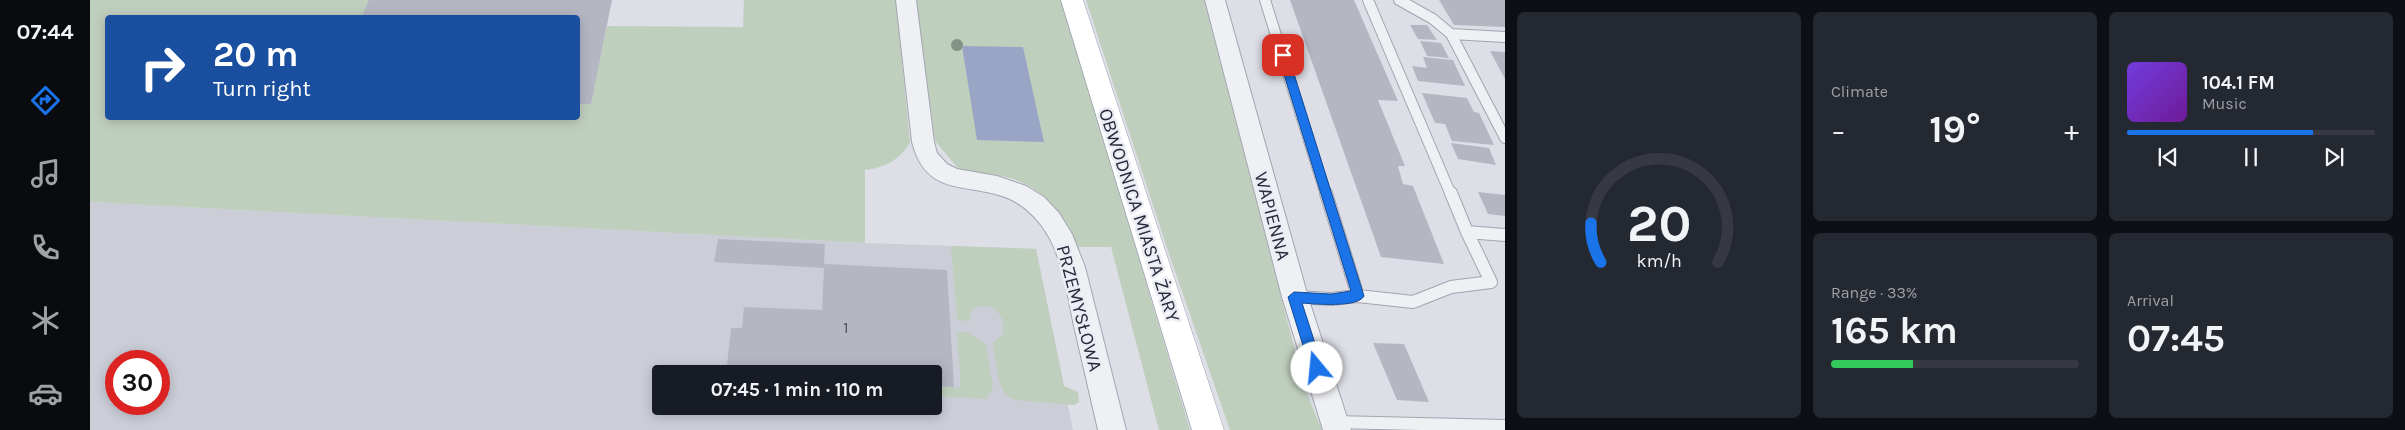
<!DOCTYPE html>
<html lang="en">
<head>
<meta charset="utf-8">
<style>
	body { margin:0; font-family:Karla,sans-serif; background:#242831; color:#f1f3f6; height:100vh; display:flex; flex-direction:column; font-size:19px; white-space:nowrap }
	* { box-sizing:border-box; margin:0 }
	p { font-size:16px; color:#9ea1a6 }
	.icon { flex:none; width:28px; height:28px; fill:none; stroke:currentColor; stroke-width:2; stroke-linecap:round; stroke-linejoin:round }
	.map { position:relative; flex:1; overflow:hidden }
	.details { display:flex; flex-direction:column; gap:12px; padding:12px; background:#0d0f14; width:900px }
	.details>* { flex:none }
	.top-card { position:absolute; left:15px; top:15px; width:475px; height:105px; border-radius:5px; box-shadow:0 2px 12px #0003; background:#1a4fa0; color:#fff; overflow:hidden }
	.speed { position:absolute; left:15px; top:350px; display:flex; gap:10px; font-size:25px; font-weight:700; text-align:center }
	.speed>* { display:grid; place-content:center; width:65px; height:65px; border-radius:50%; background:#171b24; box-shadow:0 2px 12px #0003; line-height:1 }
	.speed .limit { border:8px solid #d22; background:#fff; color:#111 }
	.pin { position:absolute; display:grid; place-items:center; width:42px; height:42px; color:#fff; margin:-21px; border-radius:10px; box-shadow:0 2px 8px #0006 }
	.me { position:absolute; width:55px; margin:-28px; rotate:343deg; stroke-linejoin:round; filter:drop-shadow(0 0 4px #0008) }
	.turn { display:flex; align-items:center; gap:18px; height:105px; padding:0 25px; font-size:22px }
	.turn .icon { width:65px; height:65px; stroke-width:2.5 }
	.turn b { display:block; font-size:35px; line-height:42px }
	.big { font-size:38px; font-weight:700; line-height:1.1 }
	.details .card { flex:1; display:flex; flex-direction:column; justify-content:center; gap:8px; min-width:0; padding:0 18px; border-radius:8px; background:#242831 }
	.details .dial { align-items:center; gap:0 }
	.dial svg { height:130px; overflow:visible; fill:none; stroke:#363941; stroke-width:7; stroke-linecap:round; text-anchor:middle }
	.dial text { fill:#f1f3f6; stroke:none }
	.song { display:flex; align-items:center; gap:15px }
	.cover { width:60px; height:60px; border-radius:8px; background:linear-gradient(135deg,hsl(260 70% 55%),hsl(280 70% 35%)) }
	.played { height:5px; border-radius:2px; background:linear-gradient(90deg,#1a73e8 75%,#363941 75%) }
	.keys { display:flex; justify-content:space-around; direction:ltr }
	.heat { display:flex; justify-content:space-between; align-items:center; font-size:28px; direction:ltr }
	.charge { height:8px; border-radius:4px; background:linear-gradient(90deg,#34c759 33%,#363941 0) }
	.details .tiles { flex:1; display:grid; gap:12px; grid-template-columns:repeat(3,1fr) }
	.card:first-child { grid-row:span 2 }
	.trip { position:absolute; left:562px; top:365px; width:290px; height:50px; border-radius:5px; background:#171b24; box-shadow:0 2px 12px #0003; font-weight:700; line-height:50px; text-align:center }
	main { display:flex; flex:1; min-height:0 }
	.tab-bar { display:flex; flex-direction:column; width:90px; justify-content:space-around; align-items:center; background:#090b0e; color:#9ea1a6 }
	.tab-bar .icon { width:35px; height:35px }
	.tab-bar .current { color:#1a73e8 }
	.tab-bar b { font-size:22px; color:#f1f3f6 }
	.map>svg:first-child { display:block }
</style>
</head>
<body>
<main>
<nav class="tab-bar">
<b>07:44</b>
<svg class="icon current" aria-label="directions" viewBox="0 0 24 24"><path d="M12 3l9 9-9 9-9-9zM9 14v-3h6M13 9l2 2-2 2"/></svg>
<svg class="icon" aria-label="music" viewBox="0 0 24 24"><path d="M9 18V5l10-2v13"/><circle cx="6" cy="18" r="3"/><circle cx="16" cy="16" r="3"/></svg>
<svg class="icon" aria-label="phone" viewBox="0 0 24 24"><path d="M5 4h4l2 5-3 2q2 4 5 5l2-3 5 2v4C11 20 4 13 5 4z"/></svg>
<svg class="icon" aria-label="climate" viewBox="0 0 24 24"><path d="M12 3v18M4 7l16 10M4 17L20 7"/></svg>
<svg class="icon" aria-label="car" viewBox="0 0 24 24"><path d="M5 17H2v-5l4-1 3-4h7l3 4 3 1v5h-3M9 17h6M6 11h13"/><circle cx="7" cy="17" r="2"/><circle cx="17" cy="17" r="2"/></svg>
</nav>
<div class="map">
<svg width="1415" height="430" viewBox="0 0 1415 430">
	<rect width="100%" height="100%" fill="#dddee6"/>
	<!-- built -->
	<path fill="#cbcdd7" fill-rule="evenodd" d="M 0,202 L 775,243 L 946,249 L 983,430 L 0,430 ZM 26,361 L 69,361 L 69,404 L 26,404 ZM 571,374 L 844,374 L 844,406 L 571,406 Z"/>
	<!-- green -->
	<path fill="#bfcfbe" d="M 0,0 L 281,0 L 273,17 L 18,18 L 18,118 L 488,118 L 488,104 L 500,104 L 517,26 L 653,27 L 654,0 L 806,0 L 820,143 C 809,160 795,168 775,170 L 775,243 L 0,202 Z
		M 826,0 L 972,0 L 1100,430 L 1069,430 L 1021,247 L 988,247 C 976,213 949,183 912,176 C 899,173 886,173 874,170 L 867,167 L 845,141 Z
		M 996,0 L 1114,0 L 1215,389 L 1232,430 L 1140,430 L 1076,245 Z
		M 861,246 L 946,249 L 974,386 L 988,392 L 989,402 L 984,405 L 926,400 C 906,395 907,365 903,347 L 903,343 L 913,334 C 918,315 898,297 881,311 L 879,322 L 867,319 Z
		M 867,332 L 877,332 L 896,344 L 903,388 L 897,399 L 844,396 L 844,386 L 871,388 Z"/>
	<!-- water -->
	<path fill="#99a5c4" d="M 872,46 L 933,47 L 954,142 L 887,140 Z"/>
	<!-- building -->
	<path fill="#b4b7c2" d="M 279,0 L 522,0 L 501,104 L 488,104 L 488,18 L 271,18 Z
		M 1200,0 L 1264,0 L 1308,101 L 1288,100 L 1315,166 L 1308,166 L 1313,184 L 1323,186 L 1354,264 L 1291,257 Z
		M 1349,0 L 1415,0 L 1415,27 L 1364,25 Z
		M 1320,25 L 1337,25 L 1347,40 L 1328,39 Z
		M 1330,41 L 1351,43 L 1359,58 L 1337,56 Z
		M 1400,51 L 1415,52 L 1415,79 L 1407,64 Z
		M 1333,57 L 1363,60 L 1375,86 L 1328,81 L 1322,66 L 1337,68 Z
		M 1332,93 L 1377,98 L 1384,112 L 1389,113 L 1404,145 L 1362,141 L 1355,124 L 1345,123 Z
		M 1361,143 L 1399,148 L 1406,165 L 1368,159 Z
		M 1388,192 L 1415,195 L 1415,216 L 1398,214 Z
		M 628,239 L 735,244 L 734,264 L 857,270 L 864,387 L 844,386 L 844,374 L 636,374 L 641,328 L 652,328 L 654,307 L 732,310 L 734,268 L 624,262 Z
		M 1283,343 L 1314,344 L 1339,402 L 1307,400 Z"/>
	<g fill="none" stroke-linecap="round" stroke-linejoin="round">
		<!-- lane-far1 casing -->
		<g stroke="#a3a4af" stroke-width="12">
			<path id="lane-far1" d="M 1175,0 L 1236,195
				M 1278,0 L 1361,195
				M 1309,0 L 1343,19 L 1361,34 L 1415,138
				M 1361,34 L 1415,37"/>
		</g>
		<!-- lane casing -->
		<g stroke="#a3a4af" stroke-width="14">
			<path id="lane" d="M 1236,193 L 1268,296 L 1323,302 L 1361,287 L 1401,282 L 1377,232
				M 1361,193 L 1377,232 L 1415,235
				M 1205,297 L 1241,299 L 1268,296
				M 1244,422 L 1415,426"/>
		</g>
		<!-- street casing -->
		<g stroke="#a3a4af" stroke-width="2">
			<path id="street" d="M 806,0 L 826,0 L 844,142 L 847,153 L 857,164 L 867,169 L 907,176 L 936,186 L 954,197 L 969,213 L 982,234 L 995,267 L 1036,430 L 1008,430 C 1000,395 992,361 984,326 C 977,293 972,252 951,225 C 941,212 928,201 912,196 C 871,183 836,195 822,142 Z
				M 1115,0 L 1135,0 L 1218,297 L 1261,430 L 1233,430 L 1192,297 Z"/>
		</g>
		<!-- primary casing -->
		<g stroke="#9da0b1" stroke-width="1">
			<path id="primary" d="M 971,0 L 993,0 L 1134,430 L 1102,430 Z"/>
		</g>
		<!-- lane-far1 -->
		<use href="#lane-far1" stroke="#eff0f4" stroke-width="10"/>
		<!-- lane -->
		<use href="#lane" stroke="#eff0f4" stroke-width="12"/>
		<!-- street -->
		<use href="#street" fill="#eff0f4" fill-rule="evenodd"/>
		<!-- primary -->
		<use href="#primary" fill="#fff" fill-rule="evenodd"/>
	</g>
	<!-- trees -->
	<circle fill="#819385" cx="867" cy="45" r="6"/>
	<!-- route -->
	<path fill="#1a73e8" stroke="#114b97" d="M 1193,52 L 1198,55 L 1274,296 C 1268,308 1225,304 1212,303 L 1233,368 L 1231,373 L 1227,375 L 1222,373 L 1220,368 L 1198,297 L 1204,292 L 1241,294 L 1261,291 L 1188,55 Z"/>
	<g text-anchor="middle" stroke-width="5" stroke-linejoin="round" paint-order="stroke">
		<!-- number labels -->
		<g font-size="16" fill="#4a4d5d">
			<text x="756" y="333">1</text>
		</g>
		<!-- street labels -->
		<g font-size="19" fill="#272a3b" stroke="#ecedf4">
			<text transform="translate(1050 215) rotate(72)" y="7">OBWODNICA MIASTA ŻARY</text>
			<text transform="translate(1183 216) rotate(75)" y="7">WAPIENNA</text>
			<text transform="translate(990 308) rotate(75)" y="7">PRZEMYSŁOWA</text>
		</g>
	</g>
</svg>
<div class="speed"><div class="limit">30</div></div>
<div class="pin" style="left:1193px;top:55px;background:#d93025"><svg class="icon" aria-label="arrive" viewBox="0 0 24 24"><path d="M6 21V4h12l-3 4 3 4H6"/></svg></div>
<svg class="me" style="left:1227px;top:368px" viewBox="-20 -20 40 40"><circle r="19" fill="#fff"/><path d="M0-13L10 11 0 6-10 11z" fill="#1a73e8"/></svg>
<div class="trip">07:45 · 1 min · 110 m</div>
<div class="top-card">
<div class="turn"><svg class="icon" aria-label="right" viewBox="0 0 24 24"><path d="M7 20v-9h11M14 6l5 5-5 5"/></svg><div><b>20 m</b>Turn right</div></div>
</div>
</div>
<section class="details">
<div class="tiles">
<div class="card dial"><svg viewBox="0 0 100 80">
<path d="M14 69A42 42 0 1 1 86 69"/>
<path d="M14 69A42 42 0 0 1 8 45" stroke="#1a73e8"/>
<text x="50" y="56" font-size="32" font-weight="700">20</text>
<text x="50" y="72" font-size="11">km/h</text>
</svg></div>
<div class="card"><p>Climate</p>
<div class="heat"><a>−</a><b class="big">19°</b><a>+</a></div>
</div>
<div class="card">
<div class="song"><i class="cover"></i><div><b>104.1 FM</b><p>Music</p></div></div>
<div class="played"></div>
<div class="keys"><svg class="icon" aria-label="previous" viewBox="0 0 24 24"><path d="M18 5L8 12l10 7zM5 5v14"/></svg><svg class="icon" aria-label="pause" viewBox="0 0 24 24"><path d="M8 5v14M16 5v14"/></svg><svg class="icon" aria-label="next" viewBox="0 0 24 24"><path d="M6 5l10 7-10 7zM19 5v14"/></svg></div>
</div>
<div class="card"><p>Range · 33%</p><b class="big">165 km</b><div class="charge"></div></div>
<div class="card"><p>Arrival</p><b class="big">07:45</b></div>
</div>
</section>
</main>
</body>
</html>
